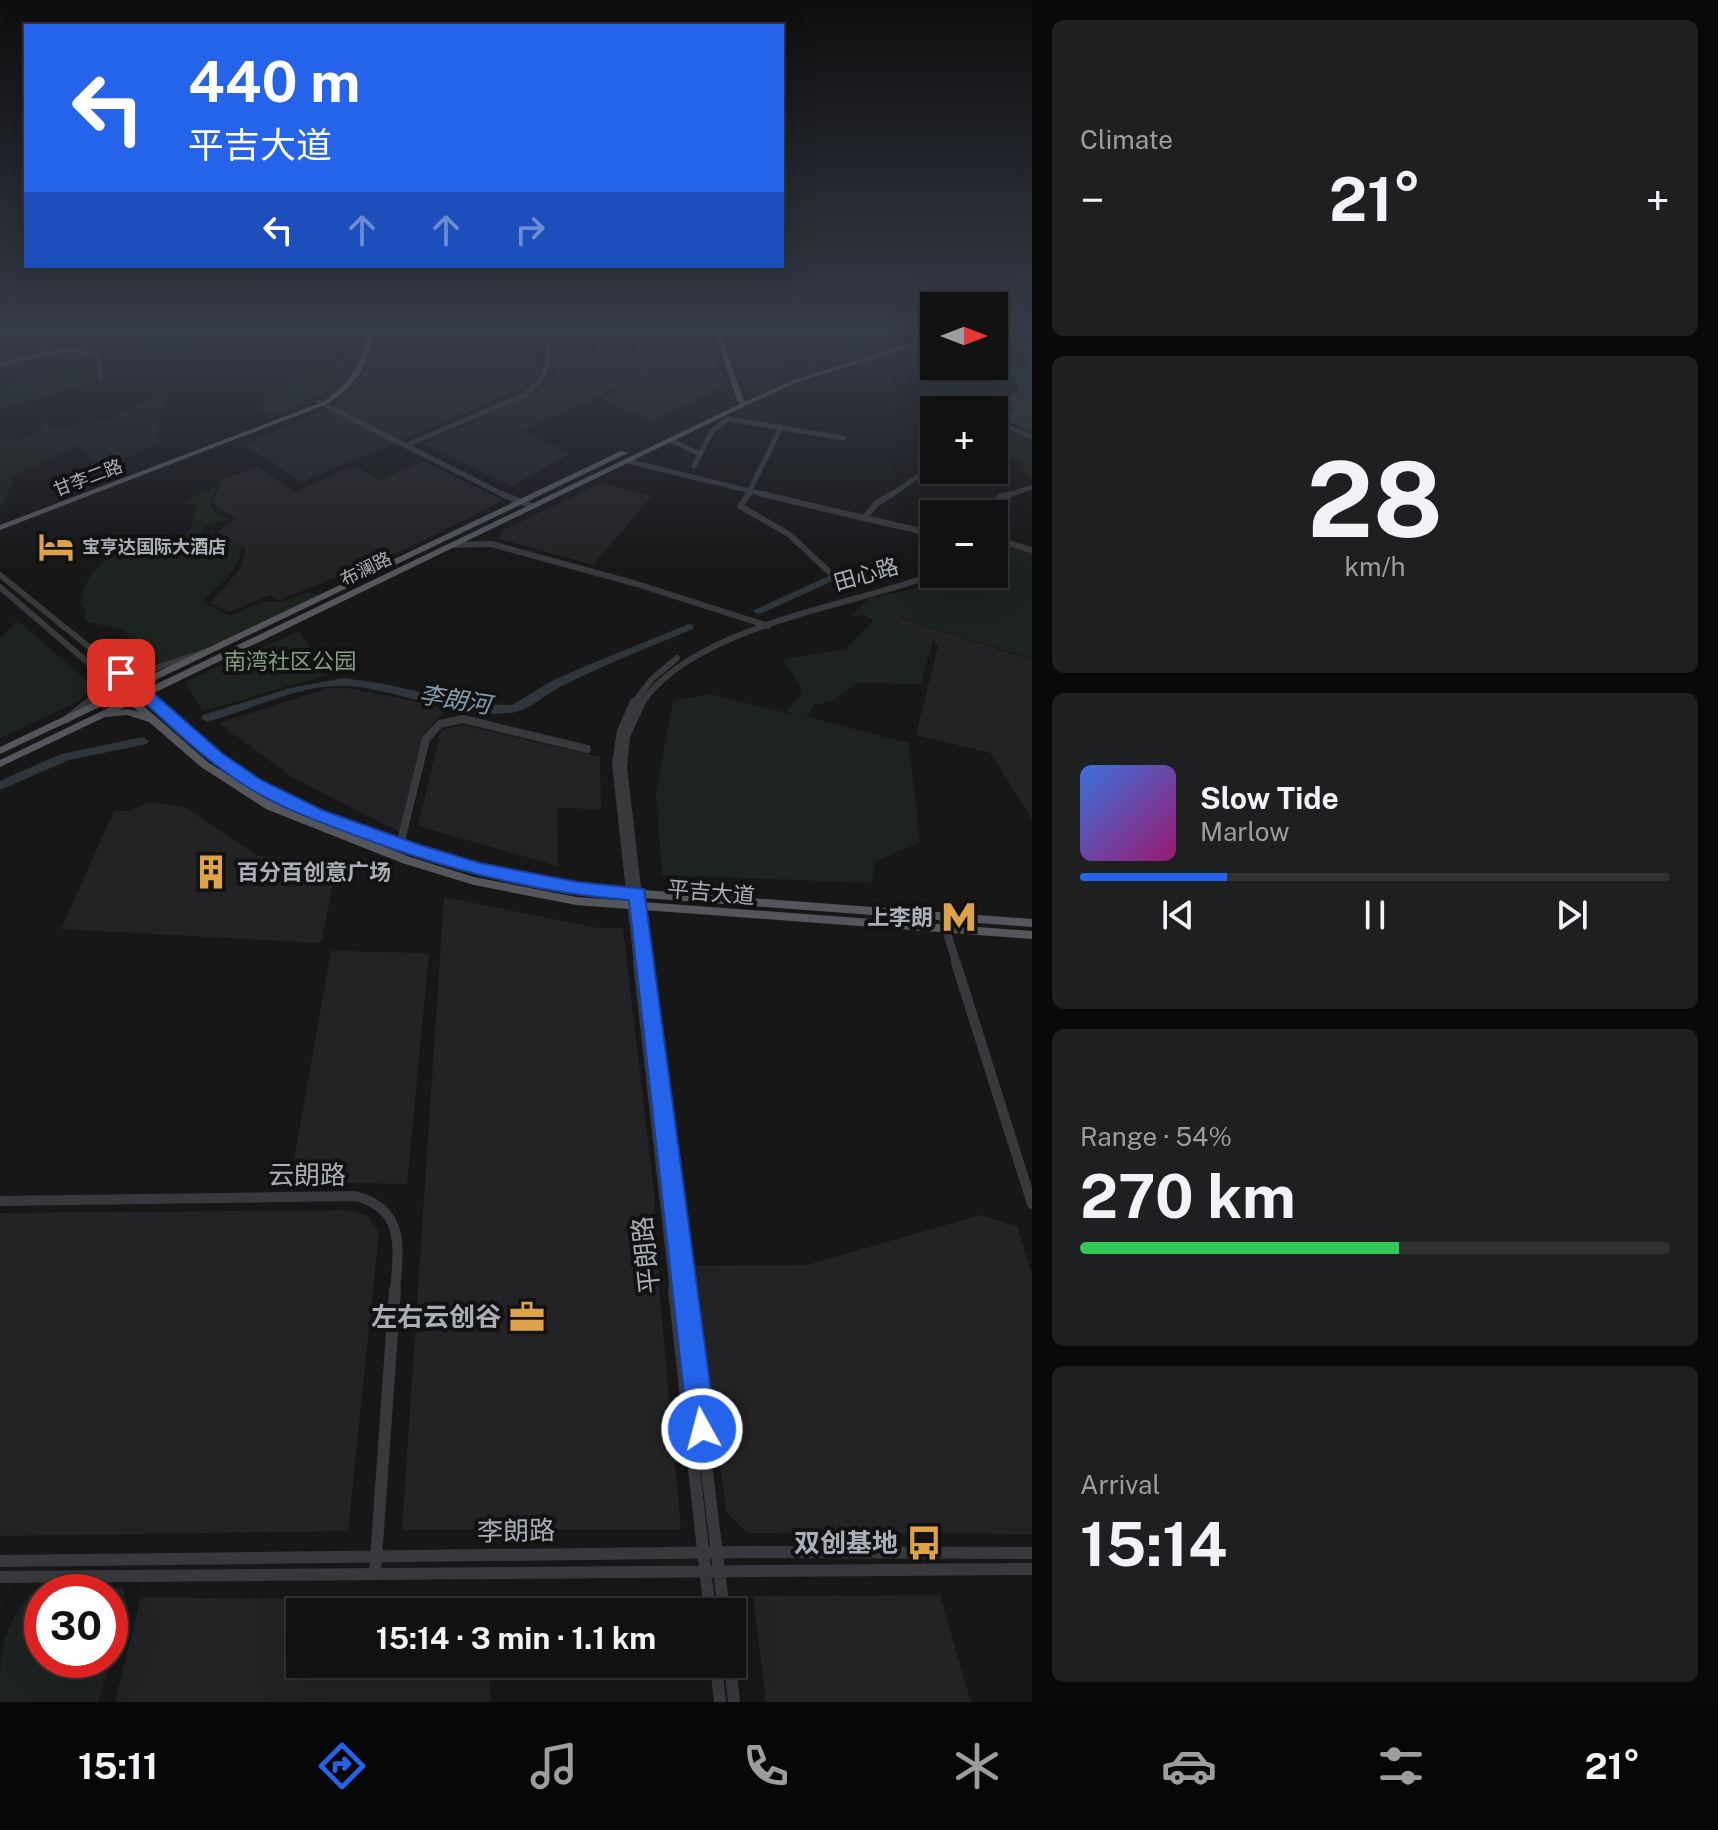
<!DOCTYPE html>
<html lang="en">
<head>
<meta charset="utf-8">
<style>
	body { margin:0; font-family:"Public Sans","Noto Sans SC",sans-serif; background:#1e1f20; color:#f1f3f6; height:100vh; display:flex; flex-direction:column; font-size:30px; white-space:nowrap }
	* { box-sizing:border-box; margin:0 }
	p { font-size:26px; color:#9c9d9f }
	.icon { flex:none; width:44px; height:44px; fill:none; stroke:currentColor; stroke-width:2; stroke-linecap:round; stroke-linejoin:round }
	.map { position:relative; flex:1; overflow:hidden }
	.sheet { display:flex; flex-direction:column; gap:20px; padding:20px; background:#09090a; width:686px }
	.sheet>* { flex:none }
	.banner { position:absolute; left:24px; top:24px; width:760px; height:244px; border-radius:0px; box-shadow:0 8px 32px #0002,0 0 0 2px #303132; background:#2563eb; color:#fff; overflow:hidden }
	.needle { width:52px; rotate:90deg }
	.fabs { position:absolute; left:920px; top:292px; display:grid; gap:16px }
	.fabs a { display:grid; place-items:center; width:88px; height:88px; border-radius:0px; background:#111112; box-shadow:0 8px 32px #0002,0 0 0 2px #303132; font-size:40px }
	.speed { position:absolute; left:24px; top:1574px; display:flex; gap:16px; font-size:40px; font-weight:700; text-align:center }
	.speed>* { display:grid; place-content:center; width:104px; height:104px; border-radius:50%; background:#111112; box-shadow:0 8px 32px #0002,0 0 0 2px #303132; line-height:1 }
	.speed .limit { border:12px solid #d22; background:#fff; color:#111 }
	.pin { position:absolute; display:grid; place-items:center; width:68px; height:68px; color:#fff; margin:-34px; border-radius:16px; box-shadow:0 4px 12px #0006 }
	.me { position:absolute; width:88px; margin:-44px; rotate:353deg; stroke-linejoin:round; filter:drop-shadow(0 0 6px #0008) }
	.turn { display:flex; align-items:center; gap:28px; height:168px; padding:0 32px; font-size:36px }
	.turn .icon { width:104px; height:104px; stroke-width:2.5 }
	.turn b { display:block; font-size:56px; line-height:68px }
	.lanes { display:flex; align-items:center; height:76px; padding:0 32px; background:#0003; justify-content:center; gap:40px; direction:ltr }
	.lanes .off { opacity:.35 }
	.big { font-size:60px; font-weight:700; line-height:1.1 }
	.sheet .widget { flex:1; display:flex; flex-direction:column; justify-content:center; gap:12px; min-width:0; padding:0 28px; border-radius:12px; background:#1e1f20 }
	.sheet .dial { align-items:center; gap:0 }
	.dial b { font-size:104px; line-height:1 }
	.song { display:flex; align-items:center; gap:24px }
	.cover { width:96px; height:96px; border-radius:12px; background:linear-gradient(135deg,hsl(220 70% 55%),hsl(320 70% 35%)) }
	.played { height:8px; border-radius:4px; background:linear-gradient(90deg,#2563eb 25%,#303132 25%) }
	.keys { display:flex; justify-content:space-around; direction:ltr }
	.heat { display:flex; justify-content:space-between; align-items:center; font-size:44px; direction:ltr }
	.charge { height:12px; border-radius:6px; background:linear-gradient(90deg,#34c759 54%,#303132 0) }
	.trip { position:absolute; left:286px; top:1598px; width:460px; height:80px; border-radius:0px; background:#111112; box-shadow:0 8px 32px #0002,0 0 0 2px #303132; font-weight:700; line-height:80px; text-align:center }
	.dock { display:flex; height:128px; justify-content:space-around; align-items:center; background:#070707; color:#9c9d9f }
	.dock .icon { width:56px; height:56px }
	.dock .selected { color:#2563eb }
	.dock b { font-size:36px; color:#f1f3f6 }
	main { display:flex; flex:1; min-height:0 }
	.map>svg:first-child { display:block }
</style>
</head>
<body>
<main>
<div class="map">
<svg width="1032" height="1702" viewBox="0 0 1032 1702">
	<rect width="100%" height="100%" fill="#171718"/>
	<!-- built -->
	<path fill="#232325" d="M 633,328 L 707,328 L 724,385 L 653,421 L 601,399 L 642,380 Z
		M 728,328 L 847,328 L 854,341 L 777,362 L 775,366 L 742,366 Z
		M 596,329 L 628,329 L 637,379 L 522,431 L 572,453 L 512,486 L 422,444 L 528,396 L 557,378 L 558,354 L 597,354 Z
		M 378,331 L 535,331 L 537,375 L 524,388 L 302,482 L 244,445 L 338,404 L 366,369 L 372,335 Z
		M 423,461 L 503,500 L 395,554 L 279,600 L 270,595 L 229,612 L 210,603 L 239,570 L 246,550 L 218,532 L 235,519 L 213,503 L 221,480 L 257,466 L 294,492 L 354,466 L 380,480 Z
		M 601,483 L 652,496 L 593,565 L 500,539 L 501,531 Z
		M 898,617 L 1032,660 L 1032,820 L 991,753 L 916,735 L 938,646 L 933,639 L 892,623 Z
		M 329,688 L 348,688 L 448,708 L 423,735 L 400,832 L 292,777 L 219,723 Z
		M 463,725 L 600,757 L 601,809 L 557,808 L 558,866 L 418,826 L 441,730 Z
		M 149,802 L 185,807 L 258,856 L 338,861 L 321,943 L 61,929 L 114,811 L 130,811 Z
		M 444,897 L 598,928 L 623,928 L 655,1201 L 653,1219 L 681,1530 L 402,1530 Z
		M 331,951 L 429,953 L 407,1184 L 290,1182 Z
		M 347,1210 L 368,1216 L 379,1232 L 348,1531 L 0,1536 L 0,1213 Z
		M 980,1215 L 1017,1226 L 1032,1274 L 1032,1534 L 747,1533 L 726,1512 L 696,1266 L 807,1265 Z
		M 940,1595 L 971,1702 L 766,1702 L 753,1596 Z
		M 141,1597 L 492,1602 L 492,1612 L 300,1612 L 300,1664 L 491,1664 L 490,1702 L 115,1702 Z"/>
	<!-- green -->
	<path fill="#1d231e" d="M 0,328 L 50,328 L 78,338 L 50,346 L 0,339 Z
		M 141,328 L 168,331 L 173,328 L 361,328 L 357,359 L 336,384 L 298,405 L 279,412 L 254,410 L 267,387 L 285,388 L 297,377 L 336,372 L 347,339 L 309,336 L 296,342 L 278,334 L 267,339 L 240,336 L 193,343 L 189,353 L 177,358 L 149,349 L 90,347 L 91,340 Z
		M 910,328 L 931,328 L 760,383 L 745,378 L 742,367 L 779,367 L 780,364 L 860,341 L 855,350 C 864,340 897,335 911,330 Z
		M 994,328 L 1032,328 L 1032,478 L 1020,471 L 1027,466 L 994,449 L 994,410 L 952,410 L 915,394 L 935,379 L 885,356 L 934,340 L 934,366 L 994,366 Z
		M 89,352 L 96,358 L 94,381 L 0,410 L 0,387 L 61,371 L 70,363 L 53,356 Z
		M 168,388 L 174,389 C 161,407 158,420 160,443 L 116,463 L 117,470 L 103,473 L 80,446 L 71,449 L 14,476 L 4,503 L 0,505 L 0,440 L 4,438 L 20,441 L 41,429 L 40,420 L 43,419 L 50,428 L 112,419 Z
		M 216,488 L 210,505 L 214,511 L 228,519 L 203,527 L 198,538 L 205,541 C 220,535 228,538 241,548 C 239,575 217,583 204,602 L 229,616 L 265,601 L 281,602 L 307,592 L 319,596 L 178,663 L 138,667 L 131,640 L 124,630 L 84,621 L 86,612 L 80,604 C 85,580 93,566 116,555 L 112,548 L 127,538 L 137,549 L 179,538 L 190,529 L 197,505 L 185,503 L 193,496 Z
		M 994,542 L 1032,553 L 1032,659 L 903,618 L 904,615 L 893,623 L 933,639 L 921,684 L 857,683 L 833,701 L 814,705 L 807,717 L 909,743 L 920,842 L 875,862 L 872,883 L 662,875 L 656,793 L 673,701 L 709,694 L 795,715 L 786,710 L 801,696 L 800,686 L 783,659 L 846,649 L 874,620 L 864,615 L 849,617 L 870,598 L 921,587 L 934,573 L 994,574 Z
		M 17,620 L 91,684 L 81,700 L 0,738 L 0,639 Z
		M 299,631 L 327,675 L 203,711 L 184,682 Z
		M 122,1587 L 128,1608 L 98,1702 L 0,1702 C 0,1652 0,1632 30,1594 L 42,1593 L 42,1660 L 110,1660 L 110,1592 L 55,1592 Z"/>
	<!-- water -->
	<path fill="#2e363b" d="M 1013,341 L 1032,342 L 1032,431 L 1000,417 L 1014,411 L 1005,398 L 1019,391 C 1019,377 1009,369 994,366 L 994,360 L 1022,367 L 1026,367 L 1032,356 Z"/>
	<g fill="none" stroke-linecap="round" stroke-linejoin="round">
		<!-- river -->
		<path fill="#2e363b" fill-rule="evenodd" d="M 831,575 L 836,578 L 835,580 L 762,613 L 758,614 L 752,611 Z
			M 689,624 L 693,625 L 693,629 C 649,647 606,664 564,685 C 546,693 530,711 510,713 C 455,719 403,690 348,686 C 301,683 252,710 207,722 L 201,718 L 203,715 L 290,688 L 344,678 L 385,684 L 472,704 L 512,705 L 550,682 L 583,667 Z
			M 143,737 L 149,741 L 147,744 L 69,760 L 0,790 L 0,781 L 61,754 Z"/>
		<!-- minor-far4 -->
		<path stroke="#38393d" stroke-width="5" d="M 368,328 L 452,328
			M 0,365 C 31,358 67,343 98,355 L 101,379
			M 319,402 L 506,496
			M 994,421 L 1032,437
			M 670,440 L 700,454
			M 411,443 L 525,395 C 551,375 550,358 546,328
			M 627,461 L 771,496
			M 694,466 L 712,431 L 728,419 L 844,438
			M 747,496 L 781,427
			M 889,496 L 934,466
			M 1005,496 L 1032,487"/>
		<!-- minor-far3 -->
		<path stroke="#38393d" stroke-width="6" d="M 502,494 L 532,506
			M 749,494 L 740,506 L 790,535 L 845,587
			M 762,494 L 864,518 L 877,503 L 892,494
			M 982,514 L 1000,497 L 1011,494
			M 864,518 L 934,534
			M 994,539 L 1032,550
			M 453,545 L 491,544 L 637,584 L 768,626
			M 0,575 L 136,685
			M 0,587 L 122,692
			M 121,670 L 144,672 L 207,651
			M 87,704 L 102,692 L 103,683 L 99,676
			M 633,704 L 652,679 L 677,658
			M 641,704 C 692,629 837,608 921,579 L 934,565"/>
		<!-- minor-far2 -->
		<path stroke="#38393d" stroke-width="8" d="M 634,702 L 621,731 L 616,763 L 638,965
			M 642,702 L 626,736 L 623,767 L 646,965
			M 67,719 L 89,702
			M 400,845 L 426,739 L 440,724 L 463,719 L 587,749
			M 942,917 L 957,965"/>
		<!-- minor-far1 -->
		<path stroke="#38393d" stroke-width="10" d="M 638,963 L 675,1292
			M 646,963 L 685,1292
			M 956,963 L 1032,1204
			M 0,1201 L 355,1196 C 407,1209 398,1250 395,1292"/>
		<!-- minor -->
		<path stroke="#38393d" stroke-width="12" d="M 674,1290 L 710,1612
			M 685,1290 L 724,1612
			M 0,1561 L 749,1552 L 1032,1553
			M 375,1573 L 395,1290
			M 0,1577 L 1032,1569
			M 716,1664 L 720,1702
			M 730,1664 L 734,1702"/>
		<!-- major -->
		<path fill="#54565c" fill-rule="evenodd" d="M 368,328 L 374,328 C 368,366 359,383 327,404 L 0,530 L 0,525 L 323,402 C 353,380 361,365 368,328 Z
			M 713,328 L 719,328 L 743,399 L 746,401 L 794,380 L 934,336 L 934,340 L 798,382 L 747,405 L 152,694 L 221,756 L 284,795 L 418,847 L 480,866 L 578,885 L 1032,919 L 1032,927 L 578,893 L 480,874 L 410,853 L 276,801 L 213,760 L 144,698 L 138,701 L 209,763 L 274,803 L 410,857 L 474,877 L 576,897 L 1032,931 L 1032,939 L 576,905 L 474,885 L 402,863 L 266,809 L 201,767 L 149,722 L 127,715 L 105,717 L 0,767 L 0,760 L 125,700 L 123,696 L 0,754 L 0,747 L 621,451 L 628,453 L 143,686 L 146,689 L 740,404 L 737,400 ZM 136,690 L 139,693 L 132,696 L 127,694 ZM 130,705 L 139,712 L 128,709 L 119,710 Z"/>
	</g>
	<!-- sky -->
	<linearGradient id="sky" x2="0" y2="1"><stop stop-color="#0d0d0d"/><stop offset="0.58" stop-color="#363c48"/><stop offset="1" stop-color="#363c48" stop-opacity="0"/></linearGradient>
	<rect width="1032" height="567" fill="url(#sky)"/>
	<!-- route -->
	<path fill="#2563eb" stroke="#184099" stroke-width="2" d="M 121,669 L 127,670 L 223,754 L 261,780 L 322,810 L 420,845 L 480,863 L 578,882 L 644,889 L 716,1429 L 712,1438 L 702,1442 L 692,1438 L 688,1429 L 629,900 C 535,893 445,869 357,836 C 320,822 280,808 246,786 C 198,756 158,714 116,676 L 114,673 Z"/>
	<!-- icons -->
	<defs>
		<g id="hotel-bare" transform="scale(2.76)"><path d="M-6-4.5h1.5V1H6V5H4.5V3h-9V5H-6ZM-4 0a1.8 1.8 0 1 1 3.6 0ZM.5 0V-2.5h3Q6-2.5 6 0Z" fill="#dea349" stroke="#121213" stroke-width="2.5" paint-order="stroke"/></g>
		<g id="building-bare" transform="scale(2.76)"><path d="M-4-6H4V6H1V3H-1V6H-4ZM-2.5-4.3h1.7v1.8h-1.7ZM.8-4.3h1.7v1.8H.8ZM-2.5-1h1.7V.8h-1.7ZM.8-1h1.7V.8H.8Z" fill="#dea349" stroke="#121213" stroke-width="2.5" paint-order="stroke"/></g>
		<g id="metro-bare" transform="scale(2.76)"><path d="M-5.5 5V-5H-3L0 0L3-5H5.5V5H3V-.5L0 4L-3-.5V5Z" fill="#dea349" stroke="#121213" stroke-width="2.5" paint-order="stroke"/></g>
		<g id="office-bare" transform="scale(2.76)"><path d="M-6-3h4V-5.5h4V-3h4V5H-6ZM-1-4.5V-3h2v-1.5ZM-6 0V1H6V0Z" fill="#dea349" stroke="#121213" stroke-width="2.5" paint-order="stroke"/></g>
		<g id="bus-bare" transform="scale(2.76)"><path d="M-5-6H5V4H4V6H2V4H-2V6H-4V4H-5ZM-3.5-4V0h7V-4ZM-3.5 1.2v1.5H-2V1.2ZM2 1.2v1.5H3.5V1.2Z" fill="#dea349" stroke="#121213" stroke-width="2.5" paint-order="stroke"/></g>
	</defs>
	<g fill-rule="evenodd">
		<use href="#hotel-bare" x="56" y="547"/>
		<use href="#building-bare" x="211" y="872"/>
		<use href="#metro-bare" x="959" y="917"/>
		<use href="#office-bare" x="527" y="1317"/>
		<use href="#bus-bare" x="924" y="1543"/>
	</g>
	<g text-anchor="middle" stroke-width="8" stroke-linejoin="round" paint-order="stroke">
		<!-- far-street labels -->
		<g font-size="18" fill="#aaafb7" stroke="#121213">
			<text transform="translate(88 478) rotate(-21)" y="6">甘李二路</text>
			<text transform="translate(366 569) rotate(-26)" y="6">布澜路</text>
		</g>
		<!-- far-poi labels -->
		<g font-size="18" font-weight="bold" fill="#aaafb7" stroke="#121213" text-anchor="start">
			<text x="82" y="553">宝亨达国际大酒店</text>
		</g>
		<!-- street labels -->
		<g font-size="22" fill="#aaafb7" stroke="#121213">
			<text transform="translate(866 574) rotate(-16)" y="8">田心路</text>
			<text transform="translate(711 892) rotate(5)" y="8">平吉大道</text>
		</g>
		<!-- park labels -->
		<g font-size="22" fill="#83a083" stroke="#121213">
			<text x="290" y="669">南湾社区公园</text>
		</g>
		<!-- poi labels -->
		<g font-size="22" font-weight="bold" fill="#aaafb7" stroke="#121213" text-anchor="start">
			<text x="237" y="880">百分百创意广场</text>
			<text x="933" y="925" text-anchor="end">上李朗</text>
		</g>
		<!-- water labels -->
		<g font-size="24" font-style="italic" fill="#859dae" stroke="#121213">
			<text transform="translate(455 700) rotate(9)" y="8">李朗河</text>
		</g>
		<!-- near-street labels -->
		<g font-size="26" fill="#aaafb7" stroke="#121213">
			<text x="307" y="1184">云朗路</text>
			<text transform="translate(646 1255) rotate(-96)" y="9">平朗路</text>
			<text transform="translate(516 1531) rotate(-1)" y="9">李朗路</text>
		</g>
		<!-- near-poi labels -->
		<g font-size="26" font-weight="bold" fill="#aaafb7" stroke="#121213" text-anchor="end">
			<text x="501" y="1326">左右云创谷</text>
			<text x="898" y="1552">双创基地</text>
		</g>
	</g>
</svg>
<div class="fabs">
<a><svg class="needle" viewBox="-14 -14 28 28"><path d="M0-13l5 13h-10z" fill="#e53935"/><path d="M0 13l5-13h-10z" fill="#9c9d9f"/></svg></a>
<a>+</a>
<a>−</a>
</div>
<div class="speed"><div class="limit">30</div></div>
<div class="pin" style="left:121px;top:673px;background:#d93025"><svg class="icon" aria-label="arrive" viewBox="0 0 24 24"><path d="M6 21V4h12l-3 4 3 4H6"/></svg></div>
<svg class="me" style="left:702px;top:1429px" viewBox="-20 -20 40 40"><circle r="17" fill="#2563eb" stroke="#fff" stroke-width="3"/><path d="M0-11L8 9 0 5-8 9z" fill="#fff"/></svg>
<div class="trip">15:14 · 3 min · 1.1 km</div>
<div class="banner">
<div class="turn"><svg class="icon" aria-label="left" viewBox="0 0 24 24"><path d="M17 20v-9H6M10 6l-5 5 5 5"/></svg><div><b>440 m</b>平吉大道</div></div>
<div class="lanes"><svg class="icon" aria-label="left" viewBox="0 0 24 24"><path d="M17 20v-9H6M10 6l-5 5 5 5"/></svg><svg class="icon off" aria-label="ahead" viewBox="0 0 24 24"><path d="M12 20V5M6 11l6-6 6 6"/></svg><svg class="icon off" aria-label="ahead" viewBox="0 0 24 24"><path d="M12 20V5M6 11l6-6 6 6"/></svg><svg class="icon off" aria-label="right" viewBox="0 0 24 24"><path d="M7 20v-9h11M14 6l5 5-5 5"/></svg></div>
</div>
</div>
<section class="sheet">
<div class="widget"><p>Climate</p>
<div class="heat"><a>−</a><b class="big">21°</b><a>+</a></div>
</div>
<div class="widget dial"><b>28</b><p>km/h</p></div>
<div class="widget">
<div class="song"><i class="cover"></i><div><b>Slow Tide</b><p>Marlow</p></div></div>
<div class="played"></div>
<div class="keys"><svg class="icon" aria-label="previous" viewBox="0 0 24 24"><path d="M18 5L8 12l10 7zM5 5v14"/></svg><svg class="icon" aria-label="pause" viewBox="0 0 24 24"><path d="M8 5v14M16 5v14"/></svg><svg class="icon" aria-label="next" viewBox="0 0 24 24"><path d="M6 5l10 7-10 7zM19 5v14"/></svg></div>
</div>
<div class="widget"><p>Range · 54%</p><b class="big">270 km</b><div class="charge"></div></div>
<div class="widget"><p>Arrival</p><b class="big">15:14</b></div>
</section>
</main>
<nav class="dock">
<b>15:11</b>
<svg class="icon selected" aria-label="directions" viewBox="0 0 24 24"><path d="M12 3l9 9-9 9-9-9zM9 14v-3h6M13 9l2 2-2 2"/></svg>
<svg class="icon" aria-label="music" viewBox="0 0 24 24"><path d="M9 18V5l10-2v13"/><circle cx="6" cy="18" r="3"/><circle cx="16" cy="16" r="3"/></svg>
<svg class="icon" aria-label="phone" viewBox="0 0 24 24"><path d="M5 4h4l2 5-3 2q2 4 5 5l2-3 5 2v4C11 20 4 13 5 4z"/></svg>
<svg class="icon" aria-label="climate" viewBox="0 0 24 24"><path d="M12 3v18M4 7l16 10M4 17L20 7"/></svg>
<svg class="icon" aria-label="car" viewBox="0 0 24 24"><path d="M5 17H2v-5l4-1 3-4h7l3 4 3 1v5h-3M9 17h6M6 11h13"/><circle cx="7" cy="17" r="2"/><circle cx="17" cy="17" r="2"/></svg>
<svg class="icon" aria-label="filters" viewBox="0 0 24 24"><path d="M4 7h16M4 17h16"/><circle cx="9" cy="7" r="2"/><circle cx="15" cy="17" r="2"/></svg>
<b>21°</b>
</nav>
</body>
</html>
